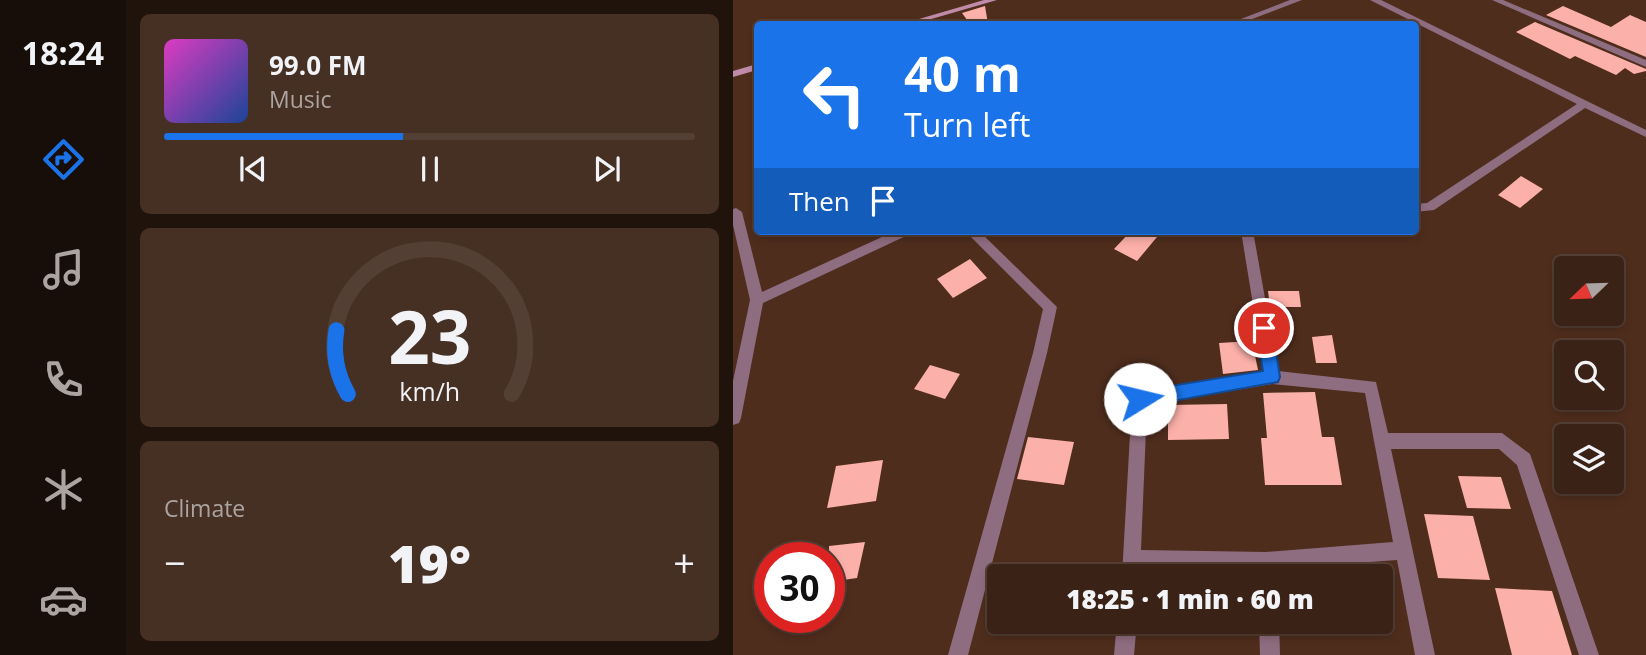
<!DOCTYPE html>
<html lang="en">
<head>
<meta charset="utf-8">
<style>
	body { margin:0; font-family:"Open Sans",sans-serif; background:#462f23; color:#f1f3f6; height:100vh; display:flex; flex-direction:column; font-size:26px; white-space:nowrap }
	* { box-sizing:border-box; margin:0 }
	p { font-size:23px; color:#aca4a1 }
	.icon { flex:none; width:38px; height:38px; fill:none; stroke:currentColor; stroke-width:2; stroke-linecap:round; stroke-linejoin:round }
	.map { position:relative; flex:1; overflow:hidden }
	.panel { display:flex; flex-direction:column; gap:14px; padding:14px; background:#20130c; width:607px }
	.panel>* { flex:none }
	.banner { position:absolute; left:21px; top:21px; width:665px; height:214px; border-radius:7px; box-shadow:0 4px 10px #0003,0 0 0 2px #543f35; background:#1a73e8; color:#fff; overflow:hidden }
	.needle { width:46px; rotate:247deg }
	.buttons { position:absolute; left:821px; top:256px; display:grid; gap:14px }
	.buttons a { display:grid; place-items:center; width:70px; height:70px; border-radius:7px; background:#3b2216; box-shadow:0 4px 10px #0003,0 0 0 2px #543f35; font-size:35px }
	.speed { position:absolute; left:21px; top:542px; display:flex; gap:14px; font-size:35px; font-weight:700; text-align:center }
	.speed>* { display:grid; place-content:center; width:91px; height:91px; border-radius:50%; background:#3b2216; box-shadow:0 4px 10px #0003,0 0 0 2px #543f35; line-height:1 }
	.speed .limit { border:10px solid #d22; background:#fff; color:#111 }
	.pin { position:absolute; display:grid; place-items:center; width:60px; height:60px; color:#fff; margin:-30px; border:4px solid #fff; border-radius:50%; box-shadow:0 2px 7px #0007 }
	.me { position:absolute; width:77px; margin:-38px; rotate:81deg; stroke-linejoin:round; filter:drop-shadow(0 0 5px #0008) }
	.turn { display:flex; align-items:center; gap:24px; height:147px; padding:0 35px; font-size:32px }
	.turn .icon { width:91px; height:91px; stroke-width:2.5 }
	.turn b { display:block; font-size:49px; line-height:60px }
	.then { display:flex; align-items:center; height:66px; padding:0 35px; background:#0003; gap:14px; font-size:26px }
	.big { font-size:52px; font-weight:800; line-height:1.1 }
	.panel .tile { flex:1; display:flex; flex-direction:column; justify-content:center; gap:10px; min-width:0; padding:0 24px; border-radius:10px; background:#462f23 }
	.panel .dial { align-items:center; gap:0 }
	.dial svg { height:182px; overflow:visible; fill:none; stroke:#543f35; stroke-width:7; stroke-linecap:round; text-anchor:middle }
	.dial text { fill:#f1f3f6; stroke:none }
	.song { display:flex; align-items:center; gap:21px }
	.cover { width:84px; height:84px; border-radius:10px; background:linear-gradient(135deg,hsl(310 70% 55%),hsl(220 70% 35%)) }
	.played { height:7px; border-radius:4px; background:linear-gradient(90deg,#1a73e8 45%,#543f35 45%) }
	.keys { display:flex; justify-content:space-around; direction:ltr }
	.heat { display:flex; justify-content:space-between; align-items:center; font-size:38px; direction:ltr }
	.trip { position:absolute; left:254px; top:564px; width:406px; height:70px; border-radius:7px; background:#3b2216; box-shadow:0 4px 10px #0003,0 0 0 2px #543f35; font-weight:800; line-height:70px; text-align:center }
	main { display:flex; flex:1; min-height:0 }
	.tab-bar { display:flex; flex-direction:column; width:126px; justify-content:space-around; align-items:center; background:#180e09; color:#aca4a1 }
	.tab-bar .icon { width:49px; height:49px }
	.tab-bar .current { color:#1a73e8 }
	.tab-bar b { font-size:32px; color:#f1f3f6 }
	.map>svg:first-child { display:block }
</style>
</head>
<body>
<main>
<nav class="tab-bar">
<b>18:24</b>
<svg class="icon current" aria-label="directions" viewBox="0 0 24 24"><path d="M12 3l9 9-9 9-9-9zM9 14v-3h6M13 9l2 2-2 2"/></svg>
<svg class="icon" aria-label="music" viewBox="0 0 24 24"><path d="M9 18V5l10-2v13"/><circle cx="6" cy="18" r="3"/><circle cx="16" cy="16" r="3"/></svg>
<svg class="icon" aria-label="phone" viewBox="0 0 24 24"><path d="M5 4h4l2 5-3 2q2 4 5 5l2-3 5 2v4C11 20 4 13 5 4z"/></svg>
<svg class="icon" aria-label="climate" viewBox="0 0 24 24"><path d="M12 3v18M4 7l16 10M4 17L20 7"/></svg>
<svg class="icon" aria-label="car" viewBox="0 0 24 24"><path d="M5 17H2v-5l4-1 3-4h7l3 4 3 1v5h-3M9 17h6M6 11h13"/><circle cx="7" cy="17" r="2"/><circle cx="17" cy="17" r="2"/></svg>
</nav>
<section class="panel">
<div class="tile">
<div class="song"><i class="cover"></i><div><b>99.0 FM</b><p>Music</p></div></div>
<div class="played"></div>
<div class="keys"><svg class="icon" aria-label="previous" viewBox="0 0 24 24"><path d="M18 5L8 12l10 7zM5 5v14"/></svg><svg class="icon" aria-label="pause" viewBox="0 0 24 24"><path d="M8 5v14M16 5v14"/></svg><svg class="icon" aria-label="next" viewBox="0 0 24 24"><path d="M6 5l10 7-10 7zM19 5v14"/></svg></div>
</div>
<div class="tile dial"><svg viewBox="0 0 100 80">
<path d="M14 69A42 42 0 1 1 86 69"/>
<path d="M14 69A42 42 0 0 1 9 41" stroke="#1a73e8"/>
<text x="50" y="56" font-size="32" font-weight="700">23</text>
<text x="50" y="72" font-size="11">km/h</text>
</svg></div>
<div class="tile"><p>Climate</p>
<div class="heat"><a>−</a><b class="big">19°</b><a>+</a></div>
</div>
</section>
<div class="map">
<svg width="913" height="655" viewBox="0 0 913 655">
	<rect width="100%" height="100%" fill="#4f2d1d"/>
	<!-- building -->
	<path fill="#fbb0a9" d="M 252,6 L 255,24 L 237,24 L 229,13 Z
		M 830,6 L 878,27 L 897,15 L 913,22 L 913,57 L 813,15 Z
		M 802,22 L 913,69 L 913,71 L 901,74 L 892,68 L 883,75 L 842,56 L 837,59 L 783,32 Z
		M 788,176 L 810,189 L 787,208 L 765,195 Z
		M 398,231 L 429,231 L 404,261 L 381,249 Z
		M 237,259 L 254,278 L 220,298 L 204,279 Z
		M 535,291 L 566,291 L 568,307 L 537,307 Z
		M 599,335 L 604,363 L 583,363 L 579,337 Z
		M 519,341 L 525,370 L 490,374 L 486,343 Z
		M 197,365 L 227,374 L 212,399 L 181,389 Z
		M 582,392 L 589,437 L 601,437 L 609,485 L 532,485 L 528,438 L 534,438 L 530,393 Z
		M 494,404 L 496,439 L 435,440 L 435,405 Z
		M 295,437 L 341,442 L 331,485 L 284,479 Z
		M 150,460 L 143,501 L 94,508 L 103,466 Z
		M 725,476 L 768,477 L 778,509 L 734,508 Z
		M 691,514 L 740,516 L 757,580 L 705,578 Z
		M 132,542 L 124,578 L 96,582 L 96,546 Z
		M 762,588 L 819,591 L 839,655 L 779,655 Z"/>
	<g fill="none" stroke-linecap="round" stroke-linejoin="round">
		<!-- street -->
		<path fill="#8f6d80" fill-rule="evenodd" d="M 557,0 L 569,0 L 506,24 L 495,24 Z
			M 637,0 L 648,0 L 913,130 L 913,137 L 852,108 L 701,210 L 682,212 L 682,204 L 694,203 L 844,104 Z
			M 759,0 L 770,0 L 913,60 L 913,67 Z
			M 3,208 L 9,212 L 29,292 L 162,231 L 179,231 L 177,234 L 30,303 L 8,418 L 6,423 L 0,425 L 0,381 L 17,300 L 0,225 L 0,209 Z
			M 232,231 L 246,231 L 324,307 L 314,353 L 235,655 L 215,655 L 300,353 L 310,309 Z
			M 508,231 L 520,231 L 545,371 L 643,382 L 655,433 L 769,433 L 797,454 L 866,655 L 846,655 L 784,465 L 766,449 L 658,449 L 702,655 L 682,655 L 664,560 L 543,569 L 543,576 L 525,576 L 524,570 L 407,568 L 407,576 L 389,576 L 399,399 L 402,394 L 531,372 ZM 539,384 L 632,393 L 660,542 L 533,552 L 408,550 L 414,405 Z
			M 384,621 L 404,621 L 401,655 L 381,655 Z
			M 526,621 L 546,621 L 547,655 L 527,655 Z"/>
		<!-- secondary -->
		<path fill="#c08ba8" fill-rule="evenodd" d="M 251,0 L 264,0 L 181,24 L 169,24 Z
			M 24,64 L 24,70 L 0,77 L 0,71 Z"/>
	</g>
	<!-- route -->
	<path fill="#1a73e8" stroke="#114b97" stroke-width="2" d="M 531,321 L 536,323 L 539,328 L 547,377 L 545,382 L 407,407 L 401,404 L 398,399 L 401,393 L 407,391 L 530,371 L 523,328 L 525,323 Z"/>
</svg>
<div class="buttons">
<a><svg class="needle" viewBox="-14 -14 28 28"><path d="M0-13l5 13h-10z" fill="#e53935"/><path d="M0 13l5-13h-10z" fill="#aca4a1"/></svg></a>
<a><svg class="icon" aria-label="search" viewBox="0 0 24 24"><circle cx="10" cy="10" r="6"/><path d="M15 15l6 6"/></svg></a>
<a><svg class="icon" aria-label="layers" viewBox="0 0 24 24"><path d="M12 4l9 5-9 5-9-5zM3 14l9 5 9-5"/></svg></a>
</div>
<div class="speed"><div class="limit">30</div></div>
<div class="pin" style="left:531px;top:328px;background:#d93025"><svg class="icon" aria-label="arrive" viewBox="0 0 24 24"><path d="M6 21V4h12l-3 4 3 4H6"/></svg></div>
<svg class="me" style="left:407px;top:399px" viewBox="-20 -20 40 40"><circle r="19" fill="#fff"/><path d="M0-13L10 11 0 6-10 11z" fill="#1a73e8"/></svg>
<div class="trip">18:25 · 1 min · 60 m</div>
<div class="banner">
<div class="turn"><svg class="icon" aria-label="left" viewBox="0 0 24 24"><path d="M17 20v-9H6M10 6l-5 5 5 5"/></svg><div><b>40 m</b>Turn left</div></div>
<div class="then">Then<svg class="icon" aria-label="arrive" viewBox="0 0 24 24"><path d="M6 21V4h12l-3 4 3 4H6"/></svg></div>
</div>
</div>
</main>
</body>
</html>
